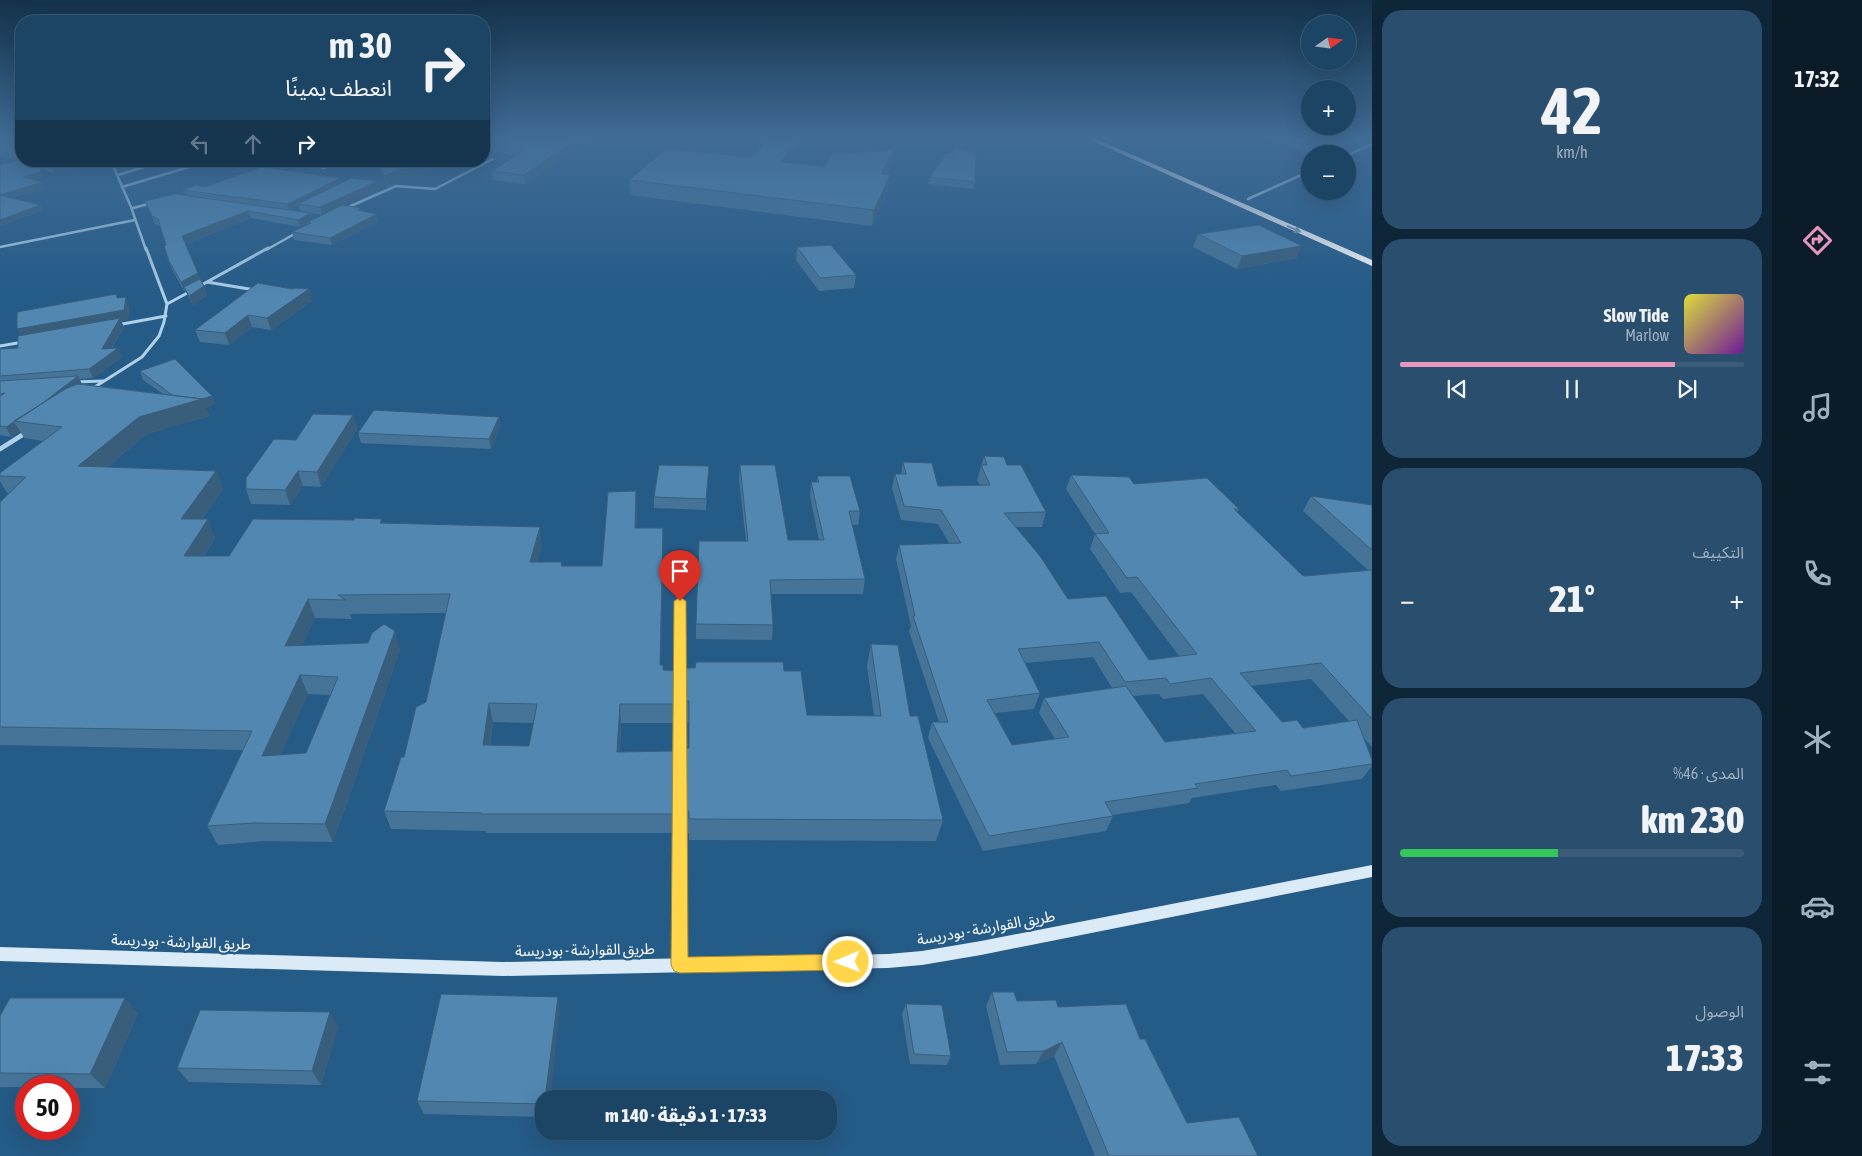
<!DOCTYPE html>
<html lang="ar">
<head>
<meta charset="utf-8">
<style>
	body { margin:0; font-family:"Asap Condensed","Noto Sans Arabic",sans-serif; background:#294e6e; color:#f1f3f6; direction:rtl; height:100vh; display:flex; flex-direction:column; font-size:19px; white-space:nowrap }
	* { box-sizing:border-box; margin:0 }
	p { font-size:16px; color:#a0b0bf }
	.icon { flex:none; width:28px; height:28px; fill:none; stroke:currentColor; stroke-width:2; stroke-linecap:round; stroke-linejoin:round }
	.map { position:relative; flex:1; overflow:hidden; direction:ltr }
	.details { display:flex; flex-direction:column; gap:10px; padding:10px; background:#0f2538; width:400px }
	.details>* { flex:none }
	.hud { position:absolute; left:15px; top:15px; width:475px; height:152px; border-radius:20px; box-shadow:0 5px 20px #0002,0 0 0 1px #3a5c79; direction:rtl; background:#1c4465; color:#f1f3f6; overflow:hidden }
	.needle { width:32px; rotate:76deg }
	.fabs { position:absolute; left:1301px; top:15px; display:grid; gap:10px }
	.fabs a { display:grid; place-items:center; width:55px; height:55px; border-radius:50%; background:#1c4465; box-shadow:0 5px 20px #0002,0 0 0 1px #3a5c79; font-size:25px }
	.speed { position:absolute; left:15px; top:1075px; display:flex; gap:10px; font-size:25px; font-weight:700; text-align:center }
	.speed>* { display:grid; place-content:center; width:65px; height:65px; border-radius:50%; background:#1c4465; box-shadow:0 5px 20px #0002,0 0 0 1px #3a5c79; line-height:1 }
	.speed .limit { border:8px solid #d22; background:#fff; color:#111 }
	.pin { position:absolute; display:grid; place-items:center; width:42px; height:42px; color:#fff; margin:-51px -21px; border-radius:50% 50% 50% 0; rotate:-45deg; box-shadow:0 0 5px #0007 }
	.pin .icon { rotate:45deg }
	.me { position:absolute; width:55px; margin:-28px; rotate:269deg; stroke-linejoin:round; filter:drop-shadow(0 0 4px #0008) }
	.turn { display:flex; align-items:center; gap:18px; height:105px; padding:0 15px; font-size:22px }
	.turn .icon { width:65px; height:65px; stroke-width:2.5 }
	.turn b { display:block; font-size:35px; line-height:42px }
	.lanes { display:flex; align-items:center; height:48px; padding:0 15px; background:#0003; justify-content:center; gap:25px; direction:ltr }
	.lanes .off { opacity:.35 }
	.big { font-size:38px; font-weight:800; line-height:1.1 }
	.details .tile { flex:1; display:flex; flex-direction:column; justify-content:center; gap:8px; min-width:0; padding:0 18px; border-radius:20px; background:#294e6e }
	.details .dial { align-items:center; gap:0 }
	.dial b { font-size:65px; line-height:1 }
	.song { display:flex; align-items:center; gap:15px }
	.cover { width:60px; height:60px; border-radius:8px; background:linear-gradient(135deg,hsl(60 70% 55%),hsl(280 70% 35%)) }
	.played { height:5px; border-radius:2px; background:linear-gradient(90deg,#e797bd 80%,#3a5c79 80%) }
	.keys { display:flex; justify-content:space-around; direction:ltr }
	.heat { display:flex; justify-content:space-between; align-items:center; font-size:28px; direction:ltr }
	.charge { height:8px; border-radius:4px; background:linear-gradient(90deg,#34c759 46%,#3a5c79 0) }
	.trip { position:absolute; left:535px; top:1090px; width:302px; height:50px; border-radius:20px; background:#1c4465; box-shadow:0 5px 20px #0002,0 0 0 1px #3a5c79; font-weight:800; line-height:50px; text-align:center; direction:rtl }
	main { display:flex; flex:1; min-height:0 }
	.dock { display:flex; flex-direction:column; width:90px; justify-content:space-around; align-items:center; background:#0b1b28; color:#a0b0bf }
	.dock .icon { width:35px; height:35px }
	.dock .selected { color:#e797bd }
	.dock b { font-size:22px; color:#f1f3f6 }
	.map>svg:first-child { display:block }
</style>
</head>
<body>
<main>
<nav class="dock">
<b>17:32</b>
<svg class="icon selected" aria-label="directions" viewBox="0 0 24 24"><path d="M12 3l9 9-9 9-9-9zM9 14v-3h6M13 9l2 2-2 2"/></svg>
<svg class="icon" aria-label="music" viewBox="0 0 24 24"><path d="M9 18V5l10-2v13"/><circle cx="6" cy="18" r="3"/><circle cx="16" cy="16" r="3"/></svg>
<svg class="icon" aria-label="phone" viewBox="0 0 24 24"><path d="M5 4h4l2 5-3 2q2 4 5 5l2-3 5 2v4C11 20 4 13 5 4z"/></svg>
<svg class="icon" aria-label="climate" viewBox="0 0 24 24"><path d="M12 3v18M4 7l16 10M4 17L20 7"/></svg>
<svg class="icon" aria-label="car" viewBox="0 0 24 24"><path d="M5 17H2v-5l4-1 3-4h7l3 4 3 1v5h-3M9 17h6M6 11h13"/><circle cx="7" cy="17" r="2"/><circle cx="17" cy="17" r="2"/></svg>
<svg class="icon" aria-label="filters" viewBox="0 0 24 24"><path d="M4 7h16M4 17h16"/><circle cx="9" cy="7" r="2"/><circle cx="15" cy="17" r="2"/></svg>
</nav>
<section class="details">
<div class="tile dial"><b>42</b><p>km/h</p></div>
<div class="tile">
<div class="song"><i class="cover"></i><div><b>Slow Tide</b><p>Marlow</p></div></div>
<div class="played"></div>
<div class="keys"><svg class="icon" aria-label="previous" viewBox="0 0 24 24"><path d="M18 5L8 12l10 7zM5 5v14"/></svg><svg class="icon" aria-label="pause" viewBox="0 0 24 24"><path d="M8 5v14M16 5v14"/></svg><svg class="icon" aria-label="next" viewBox="0 0 24 24"><path d="M6 5l10 7-10 7zM19 5v14"/></svg></div>
</div>
<div class="tile"><p>التكييف</p>
<div class="heat"><a>−</a><b class="big">21°</b><a>+</a></div>
</div>
<div class="tile"><p>المدى · 46%</p><b class="big">230 km</b><div class="charge"></div></div>
<div class="tile"><p>الوصول</p><b class="big">17:33</b></div>
</section>
<div class="map">
<svg width="1372" height="1156" viewBox="0 0 1372 1156">
	<rect width="100%" height="100%" fill="#255b87"/>
	<g fill="none" stroke-linecap="round" stroke-linejoin="round">
		<!-- street-far4 -->
		<path stroke="#b0d0e9" stroke-width="2.5" d="M 1348,155 L 1372,144
			M 111,161 L 131,207 L 146,250
			M 323,168 L 341,161
			M 118,175 L 163,161
			M 122,187 L 209,161
			M 1248,199 L 1310,171
			M 133,208 L 152,203
			M 344,209 L 396,186 L 435,189 L 493,159
			M 0,247 L 135,220
			M 266,250 L 298,232"/>
		<!-- street-far3 -->
		<path stroke="#b0d0e9" stroke-width="3" d="M 207,282 L 255,290
			M 198,287 L 268,248
			M 167,304 L 191,291
			M 117,325 L 166,316
			M 0,346 L 23,342
			M 74,382 L 103,381
			M 90,390 L 142,357 L 159,336 L 164,322 L 167,304 L 146,248"/>
		<!-- street-far2 -->
		<path stroke="#b0d0e9" stroke-width="4.5" d="M 0,449 L 27,432"/>
		<!-- street-far1 -->
		<path stroke="#b0d0e9" stroke-width="5.5" d="M 680,601 L 680,833"/>
		<!-- street -->
		<path stroke="#b0d0e9" stroke-width="8" d="M 680,832 L 680,963"/>
		<!-- secondary -->
		<path fill="#dbeaf7" fill-rule="evenodd" d="M 1372,865 L 1372,877 L 981,955 L 922,965 L 888,968 L 503,976 L 0,961 L 0,947 L 503,962 L 888,954 L 922,951 L 981,941 Z"/>
		<!-- highway -->
		<path fill="#fff" fill-rule="evenodd" d="M 1086,138 L 1094,138 L 1372,260 L 1372,266 Z"/>
	</g>
	<!-- wall -->
	<path fill="#467498" fill-rule="evenodd" d="M 0,138 L 21,138 L 21,161 L 100,161 L 55,174 L 41,169 L 43,177 L 33,180 L 46,188 L 11,198 L 40,205 L 43,210 L 0,226 L 0,165 L 17,161 L 0,156 Z
		M 484,138 L 591,138 L 525,184 L 493,180 L 492,171 L 515,156 L 484,150 Z
		M 1262,138 L 1359,138 L 1354,147 L 1338,154 L 1313,154 Z
		M 801,139 L 788,163 L 825,167 L 892,164 L 886,174 L 888,189 L 872,226 L 630,195 L 629,180 L 751,157 Z
		M 955,148 L 975,182 L 973,189 L 929,184 L 930,177 L 954,153 Z
		M 381,161 L 446,161 L 428,170 L 426,169 L 387,185 L 381,171 L 379,162 Z
		M 340,178 L 341,182 L 378,181 L 380,189 L 343,205 L 362,211 L 378,221 L 332,245 L 294,240 L 292,232 L 308,224 L 308,223 L 300,227 L 251,218 L 185,244 L 207,295 L 193,305 L 188,296 L 185,290 L 184,291 L 172,269 L 169,261 L 166,245 L 160,226 L 155,224 L 145,201 L 185,195 L 183,190 L 205,187 ZM 299,206 L 300,211 L 290,210 ZM 311,213 L 322,215 L 313,219 Z
		M 1198,234 L 1297,258 L 1237,269 L 1193,247 Z
		M 797,247 L 856,275 L 854,288 L 819,291 L 796,260 Z
		M 292,289 L 312,301 L 271,330 L 252,327 L 229,345 L 200,342 L 195,330 Z
		M 118,298 L 129,306 L 128,319 L 121,321 L 124,327 L 112,348 L 118,348 L 122,357 L 93,378 L 79,379 L 82,384 L 163,394 L 143,380 L 140,371 L 212,396 L 215,404 L 206,408 L 209,416 L 147,434 L 107,467 L 216,471 L 223,489 L 202,519 L 215,538 L 204,556 L 229,556 L 382,523 L 542,545 L 537,562 L 562,562 L 562,566 L 602,566 L 637,509 L 636,528 L 663,546 L 661,665 L 663,670 L 675,671 L 675,723 L 621,723 L 620,752 L 675,751 L 674,833 L 486,833 L 486,831 L 391,829 L 384,811 L 404,757 L 426,702 L 446,613 L 350,614 L 352,619 L 315,618 L 302,645 L 400,650 L 333,842 L 264,841 L 218,845 L 207,826 L 243,750 L 0,745 L 0,502 L 9,493 L 7,493 L 0,481 L 0,473 L 43,441 L 24,438 L 20,431 L 11,437 L 0,435 L 0,349 L 18,348 L 21,336 ZM 308,694 L 330,695 L 306,753 L 280,755 ZM 493,722 L 533,723 L 529,746 L 490,746 Z
		M 353,415 L 357,429 L 321,487 L 303,486 L 290,505 L 251,504 L 246,489 L 296,440 Z
		M 499,417 L 500,427 L 491,449 L 361,443 L 358,433 Z
		M 984,456 L 1007,465 L 1046,512 L 1042,527 L 1016,527 L 1068,599 L 1149,660 L 1179,656 L 1131,592 L 1120,593 L 1090,549 L 1095,534 L 1066,489 L 1071,475 L 1134,484 L 1239,509 L 1237,512 L 1302,575 L 1305,576 L 1369,571 L 1303,511 L 1311,496 L 1372,505 L 1372,747 L 1364,738 L 1372,766 L 1362,779 L 1281,791 L 1276,785 L 1192,798 L 1189,803 L 1113,815 L 1113,816 L 1106,831 L 983,851 L 928,738 L 932,722 L 939,722 L 909,631 L 911,626 L 896,559 L 899,545 L 949,543 L 938,524 L 901,520 L 892,488 L 895,474 L 901,474 L 903,462 L 938,486 L 980,485 L 977,480 ZM 1093,657 L 1112,688 L 1044,698 L 1039,713 L 1055,739 L 1012,745 L 995,713 L 1034,709 L 1040,693 L 1025,663 ZM 1311,679 L 1349,721 L 1303,728 L 1282,722 L 1251,686 ZM 1159,694 L 1163,699 L 1203,694 L 1235,733 L 1165,742 L 1132,696 Z
		M 740,465 L 788,540 L 819,540 L 810,496 L 811,482 L 817,482 L 817,476 L 860,511 L 858,525 L 852,525 L 865,579 L 863,594 L 771,594 L 773,625 L 772,640 L 696,639 L 696,624 L 746,541 L 739,479 Z
		M 709,466 L 706,510 L 654,508 L 654,497 Z
		M 871,644 L 910,716 L 943,820 L 936,841 L 689,840 L 689,833 L 686,833 L 685,829 L 685,749 L 689,748 L 689,722 L 685,722 L 685,668 L 784,671 L 807,715 L 874,716 L 867,666 Z
		M 992,992 L 1017,1001 L 1058,1007 L 1140,1039 L 1187,1123 L 1258,1156 L 1095,1156 L 1054,1056 L 1036,1064 L 1000,1065 L 986,1006 Z
		M 906,1004 L 951,1056 L 947,1065 L 910,1064 L 902,1014 Z
		M 560,1012 L 544,1099 L 544,1117 L 424,1114 L 417,1101 Z
		M 138,1013 L 105,1088 L 69,1088 L 69,1086 L 26,1086 L 26,1087 L 0,1087 L 0,1016 Z
		M 338,1027 L 321,1085 L 189,1082 L 177,1068 Z"/>
	<!-- shaded-wall -->
	<path fill="#395e7c" d="M 578,138 L 591,138 L 525,184 L 524,175 Z
		M 795,138 L 801,138 L 801,139 L 780,176 L 781,162 Z
		M 1350,138 L 1359,138 L 1354,147 L 1338,154 L 1329,154 L 1330,151 Z
		M 894,150 L 892,164 L 879,188 L 881,174 Z
		M 80,161 L 100,161 L 55,174 L 53,168 Z
		M 421,161 L 424,161 L 426,169 L 387,185 L 385,176 Z
		M 426,161 L 446,161 L 428,170 Z
		M 39,164 L 43,177 L 25,182 L 23,177 Z
		M 890,175 L 888,189 L 872,226 L 874,210 Z
		M 340,178 L 342,184 L 298,204 L 299,206 L 289,210 L 288,204 Z
		M 378,181 L 380,189 L 322,215 L 320,207 Z
		M 43,182 L 46,188 L 2,201 L 0,195 Z
		M 40,205 L 43,210 L 0,226 L 0,220 Z
		M 248,211 L 251,218 L 184,244 L 182,236 Z
		M 311,213 L 313,220 L 308,222 L 308,223 L 300,227 L 298,220 Z
		M 377,214 L 378,221 L 332,245 L 330,238 Z
		M 1302,246 L 1297,258 L 1237,269 L 1242,256 Z
		M 198,273 L 201,281 L 184,287 L 185,290 L 184,291 L 181,282 Z
		M 204,286 L 207,295 L 193,305 L 189,296 Z
		M 309,289 L 312,301 L 271,330 L 267,318 Z
		M 126,297 L 129,306 L 128,319 L 121,321 L 124,327 L 107,355 L 118,348 L 122,357 L 93,378 L 89,369 L 22,339 L 17,329 Z
		M 248,315 L 252,327 L 229,345 L 225,333 Z
		M 78,376 L 83,386 L 15,421 Z
		M 212,396 L 215,404 L 206,408 L 209,416 L 147,434 L 87,483 L 78,466 L 139,417 Z
		M 353,415 L 357,429 L 321,487 L 317,472 Z
		M 499,417 L 500,427 L 491,449 L 489,439 Z
		M 14,422 L 20,431 L 11,437 L 6,427 Z
		M 216,471 L 223,489 L 189,537 L 181,519 Z
		M 298,471 L 303,486 L 290,505 L 285,490 Z
		M 636,491 L 637,509 L 636,546 L 635,528 Z
		M 208,519 L 215,538 L 192,574 L 184,556 Z
		M 540,527 L 542,545 L 532,580 L 530,562 Z
		M 663,528 L 663,546 L 661,683 L 660,665 Z
		M 308,599 L 315,618 L 293,665 L 285,646 Z
		M 395,631 L 400,650 L 333,842 L 325,824 Z
		M 300,675 L 308,694 L 271,775 L 262,756 Z
		M 489,703 L 493,722 L 487,764 L 483,745 Z
		M 620,704 L 621,723 L 619,771 L 617,752 Z
		M 675,751 L 675,770 L 674,833 L 674,814 Z
		M 558,997 L 560,1012 L 550,1099 L 545,1099 Z
		M 125,998 L 138,1013 L 105,1088 L 90,1074 Z
		M 330,1012 L 338,1027 L 321,1085 L 312,1071 Z
		M 1062,1042 L 1054,1056 L 1036,1064 L 1044,1051 Z"/>
	<!-- building -->
	<path fill="#5187b1" stroke="#395e7c" fill-rule="evenodd" d="M 0,138 L 21,138 L 21,158 L 0,151 Z
		M 484,138 L 578,138 L 524,175 L 492,171 L 525,150 L 484,142 Z
		M 770,138 L 795,138 L 781,162 L 825,167 L 832,154 L 894,150 L 881,174 L 890,175 L 874,210 L 629,180 L 666,149 L 751,157 Z
		M 1287,138 L 1351,138 L 1357,140 L 1330,151 Z
		M 955,148 L 976,153 L 975,182 L 930,177 L 947,153 L 955,153 Z
		M 21,160 L 21,161 L 80,161 L 53,168 L 39,164 L 41,172 L 23,177 L 43,182 L 0,195 L 0,165 Z
		M 381,161 L 421,161 L 385,176 L 379,162 Z
		M 261,167 L 340,178 L 288,204 L 183,190 L 197,185 L 205,187 Z
		M 351,178 L 378,181 L 320,207 L 298,204 Z
		M 175,194 L 311,213 L 298,220 L 248,211 L 182,236 L 198,273 L 181,282 L 169,261 L 164,246 L 166,245 L 158,219 L 152,216 L 145,201 Z
		M 0,195 L 40,205 L 0,220 Z
		M 342,205 L 361,208 L 358,210 L 377,214 L 330,238 L 292,232 L 311,223 L 308,222 Z
		M 1259,225 L 1302,246 L 1242,256 L 1198,234 Z
		M 831,245 L 856,275 L 820,278 L 797,247 Z
		M 200,279 L 204,286 L 189,296 L 184,287 Z
		M 258,283 L 292,289 L 296,288 L 309,289 L 267,318 L 248,315 L 225,333 L 195,330 Z
		M 116,294 L 117,298 L 126,297 L 124,310 L 17,329 L 17,312 Z
		M 120,318 L 102,349 L 118,348 L 89,369 L 0,376 L 0,349 L 18,348 L 18,336 Z
		M 175,359 L 212,396 L 202,399 L 172,395 L 140,371 Z
		M 78,376 L 40,405 L 6,427 L 0,426 L 0,396 L 5,393 L 0,394 L 0,381 Z
		M 78,384 L 202,399 L 139,417 L 78,466 L 216,471 L 181,519 L 208,519 L 184,556 L 229,556 L 253,519 L 354,520 L 354,518 L 382,519 L 380,523 L 540,527 L 530,562 L 562,562 L 561,566 L 602,566 L 608,492 L 636,491 L 635,528 L 663,528 L 660,665 L 663,665 L 663,670 L 675,671 L 675,704 L 620,704 L 617,752 L 675,751 L 674,814 L 481,814 L 482,813 L 384,811 L 401,757 L 404,757 L 416,707 L 426,702 L 450,594 L 338,595 L 346,600 L 308,599 L 285,646 L 368,643 L 372,633 L 384,624 L 395,631 L 325,824 L 254,823 L 207,826 L 252,731 L 0,727 L 0,502 L 26,477 L 0,476 L 0,473 L 62,427 L 14,421 L 67,388 ZM 300,675 L 338,677 L 306,753 L 262,756 ZM 489,703 L 537,704 L 529,746 L 483,745 Z
		M 374,410 L 499,417 L 489,439 L 358,433 Z
		M 313,414 L 353,415 L 317,472 L 298,471 L 285,490 L 246,489 L 246,478 L 274,439 L 296,440 Z
		M 984,456 L 1004,457 L 1007,465 L 1021,465 L 1046,512 L 1004,513 L 1040,556 L 1068,599 L 1106,596 L 1149,660 L 1197,654 L 1137,577 L 1127,578 L 1095,534 L 1109,533 L 1071,475 L 1129,477 L 1134,484 L 1207,478 L 1239,509 L 1234,509 L 1302,575 L 1305,576 L 1372,570 L 1372,719 L 1321,663 L 1240,673 L 1282,722 L 1297,720 L 1303,728 L 1357,720 L 1372,760 L 1372,764 L 1291,776 L 1287,770 L 1195,784 L 1198,788 L 1105,802 L 1113,816 L 989,836 L 932,722 L 948,722 L 913,616 L 915,616 L 899,545 L 961,543 L 941,510 L 904,506 L 895,474 L 906,474 L 903,462 L 932,463 L 938,486 L 990,485 L 981,465 L 987,465 ZM 1099,642 L 1125,682 L 1166,678 L 1170,684 L 1211,678 L 1256,731 L 1165,742 L 1126,686 L 1044,698 L 1069,737 L 1012,745 L 987,700 L 1040,693 L 1018,649 Z
		M 659,465 L 709,466 L 706,499 L 654,497 Z
		M 740,465 L 775,465 L 788,540 L 824,540 L 811,482 L 819,482 L 817,476 L 850,476 L 860,511 L 849,511 L 865,579 L 770,580 L 773,625 L 696,624 L 699,541 L 748,541 Z
		M 1311,496 L 1372,505 L 1372,550 Z
		M 871,644 L 898,645 L 910,716 L 918,716 L 943,820 L 689,819 L 689,811 L 686,811 L 685,808 L 685,749 L 689,748 L 689,701 L 685,701 L 685,668 L 695,668 L 696,662 L 783,662 L 784,671 L 801,671 L 807,715 L 881,716 Z
		M 992,992 L 1014,992 L 1017,1001 L 1056,1000 L 1058,1007 L 1126,1004 L 1140,1039 L 1145,1039 L 1187,1123 L 1239,1117 L 1258,1156 L 1109,1156 L 1062,1042 L 1044,1051 L 1007,1052 Z
		M 441,994 L 558,997 L 545,1099 L 544,1099 L 544,1104 L 417,1101 Z
		M 10,998 L 125,998 L 90,1074 L 0,1073 L 0,1016 Z
		M 906,1004 L 942,1005 L 951,1056 L 914,1054 Z
		M 200,1010 L 330,1012 L 312,1071 L 177,1068 Z"/>
	<!-- one-way arrows -->
	<defs><path id="oneway-solid" d="M-6-.8H1V-3.2L6.5 0L1 3.2V.8H-6Z" transform="scale(1.25)"/></defs>
	<use fill="#7c9db7" href="#oneway-solid" transform="translate(1294 229) rotate(24)"/>
	<!-- sky -->
	<linearGradient id="sky" x2="0" y2="1"><stop stop-color="#14324a"/><stop offset="0.46" stop-color="#406c96"/><stop offset="1" stop-color="#406c96" stop-opacity="0"/></linearGradient>
	<rect width="1372" height="299" fill="url(#sky)"/>
	<!-- route -->
	<path fill="#ffd54a" stroke="#a68a30" d="M 680,597 L 686,601 L 688,957 L 848,954 L 853,956 L 856,962 L 853,968 L 848,970 L 680,973 L 674,971 L 671,965 L 674,601 Z"/>
	<g text-anchor="middle" stroke-width="4.5" stroke-linejoin="round" paint-order="stroke">
		<!-- near-street labels -->
		<g font-size="15" fill="#fff" stroke="#255b87">
			<text transform="translate(986 928) rotate(-10)" y="5">طريق القوارشة - بودريسة</text>
			<text transform="translate(181 942) rotate(2)" y="5">طريق القوارشة - بودريسة</text>
			<text transform="translate(585 950) rotate(-1)" y="5">طريق القوارشة - بودريسة</text>
		</g>
	</g>
</svg>
<div class="fabs">
<a><svg class="needle" viewBox="-14 -14 28 28"><path d="M0-13l5 13h-10z" fill="#e53935"/><path d="M0 13l5-13h-10z" fill="#a0b0bf"/></svg></a>
<a>+</a>
<a>−</a>
</div>
<div class="speed"><div class="limit">50</div></div>
<div class="pin" style="left:680px;top:601px;background:#d93025"><svg class="icon" aria-label="arrive" viewBox="0 0 24 24"><path d="M6 21V4h12l-3 4 3 4H6"/></svg></div>
<svg class="me" style="left:848px;top:962px" viewBox="-20 -20 40 40"><circle r="17" fill="#ffd54a" stroke="#fff" stroke-width="3"/><path d="M0-11L8 9 0 5-8 9z" fill="#fff"/></svg>
<div class="trip">17:33 · 1 دقيقة · 140 m</div>
<div class="hud">
<div class="turn"><svg class="icon" aria-label="right" viewBox="0 0 24 24"><path d="M7 20v-9h11M14 6l5 5-5 5"/></svg><div><b>30 m</b>انعطف يمينًا</div></div>
<div class="lanes"><svg class="icon off" aria-label="left" viewBox="0 0 24 24"><path d="M17 20v-9H6M10 6l-5 5 5 5"/></svg><svg class="icon off" aria-label="ahead" viewBox="0 0 24 24"><path d="M12 20V5M6 11l6-6 6 6"/></svg><svg class="icon" aria-label="right" viewBox="0 0 24 24"><path d="M7 20v-9h11M14 6l5 5-5 5"/></svg></div>
</div>
</div>
</main>
</body>
</html>
